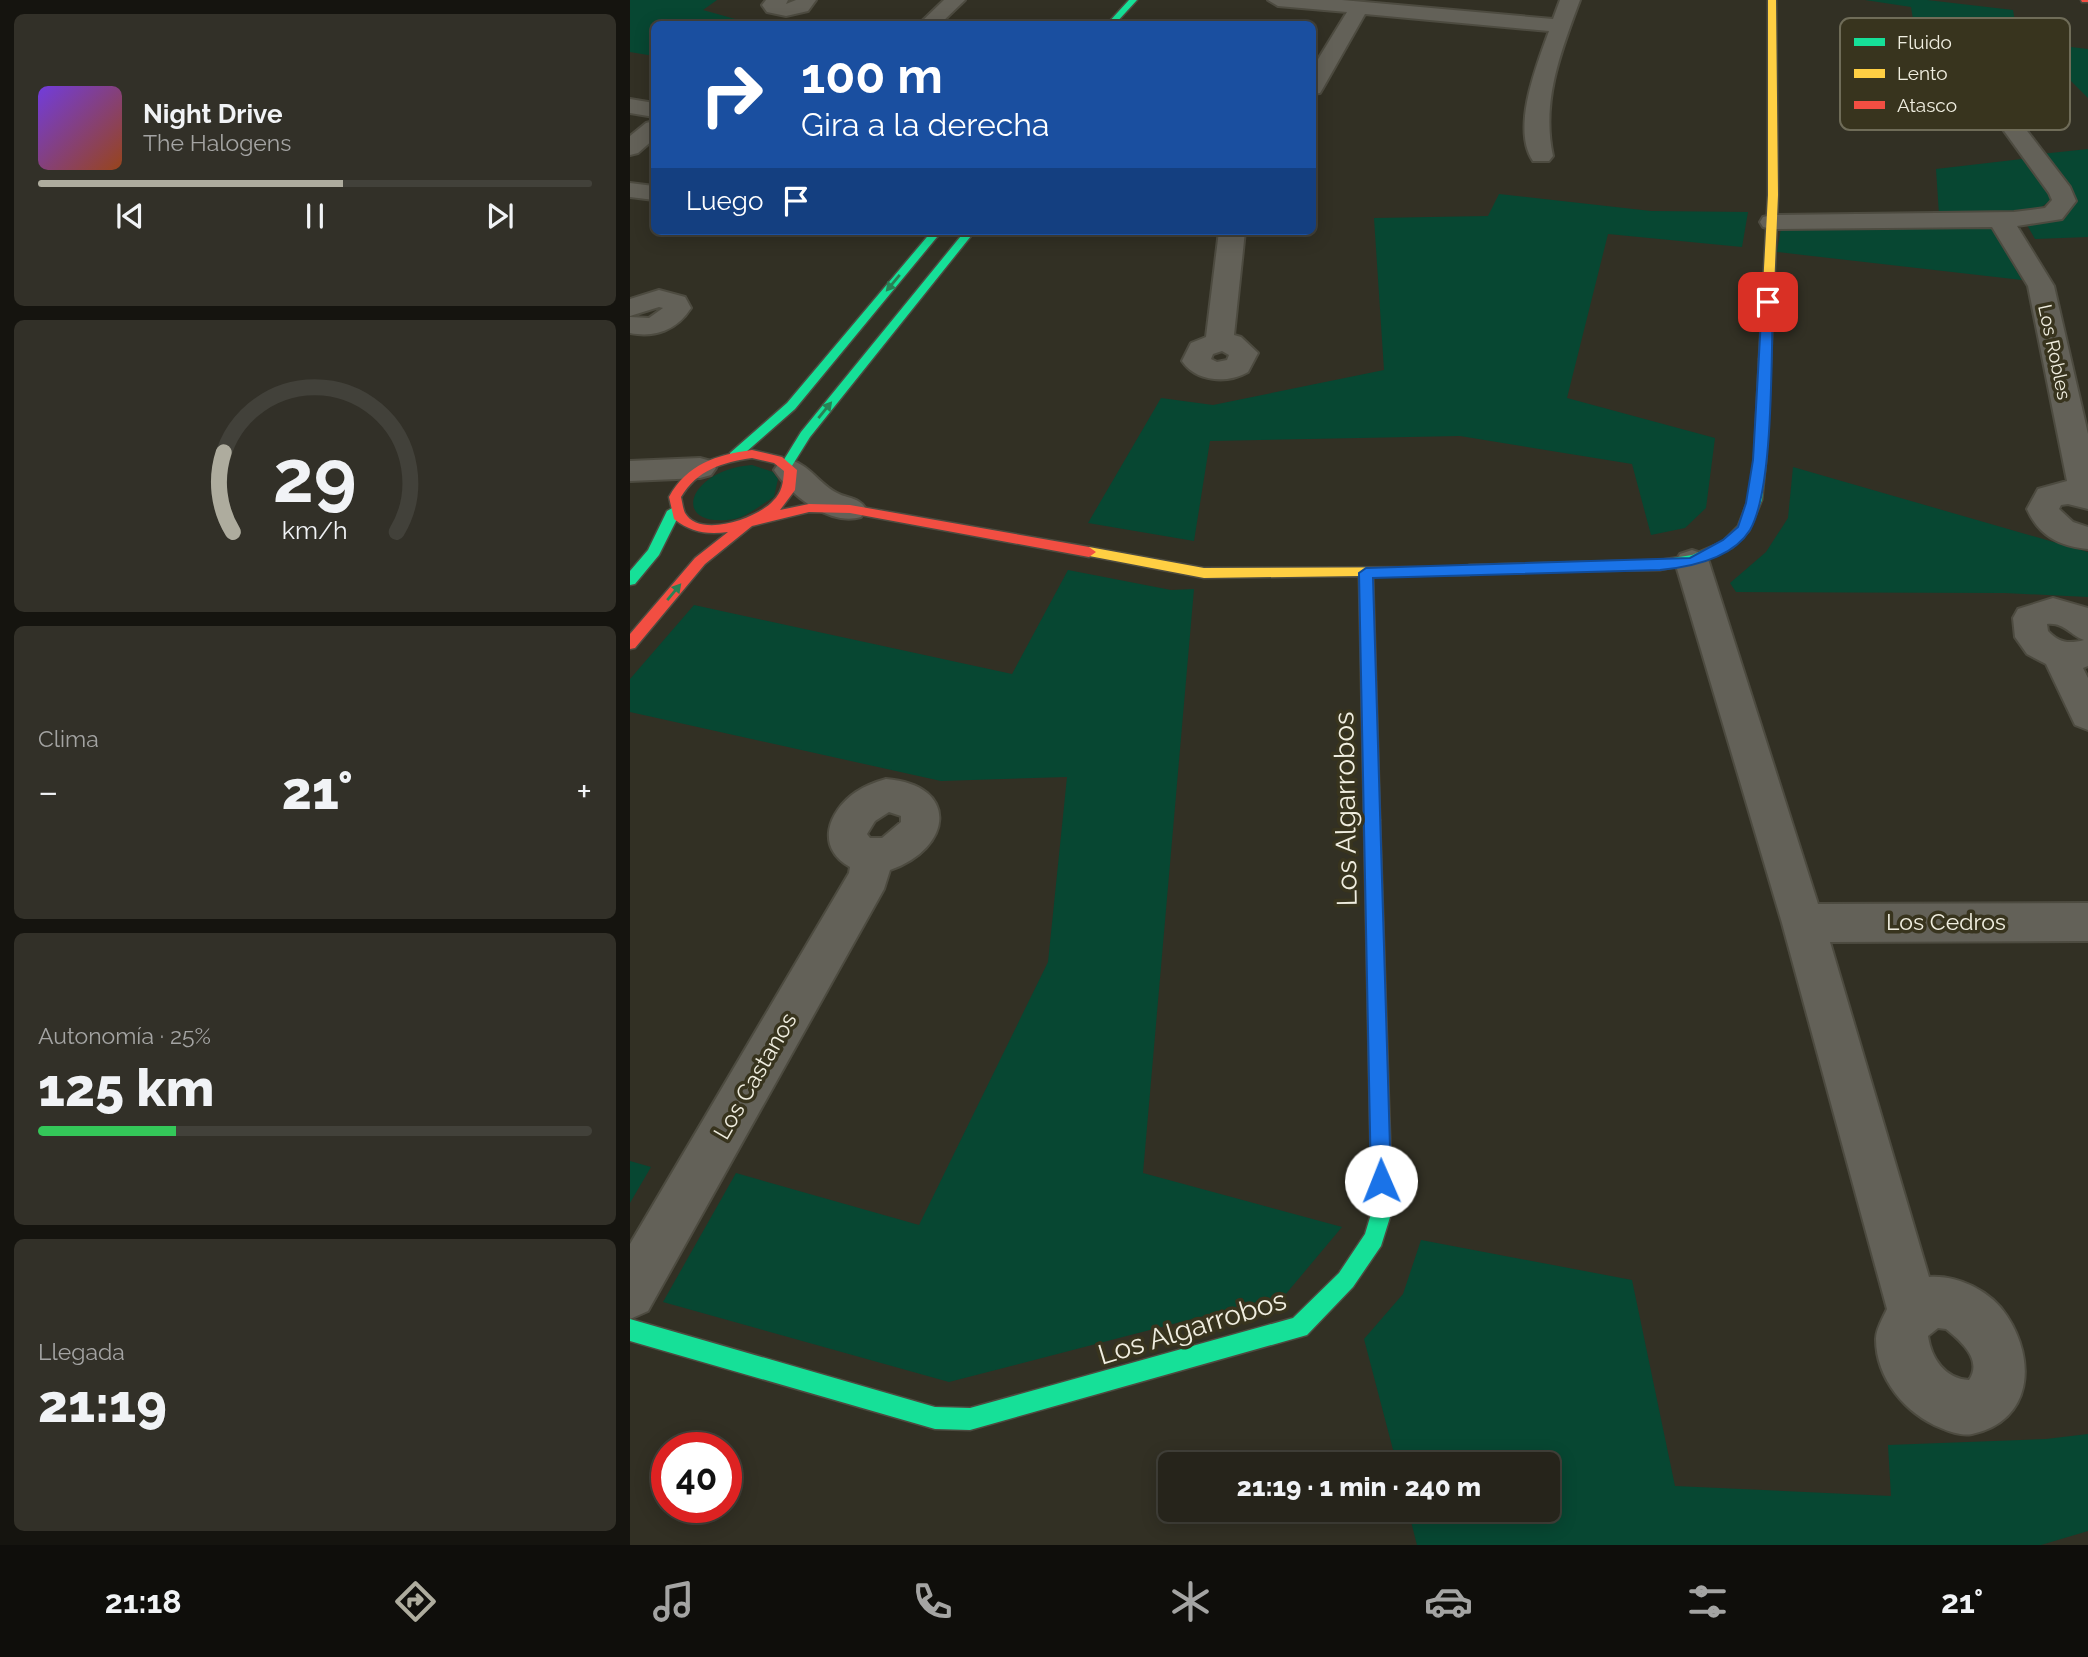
<!DOCTYPE html>
<html lang="es">
<head>
<meta charset="utf-8">
<style>
	body { margin:0; font-family:Raleway,sans-serif; background:#323028; color:#f1f3f6; height:100vh; display:flex; flex-direction:column; font-size:26px; white-space:nowrap }
	* { box-sizing:border-box; margin:0 }
	p { font-size:23px; color:#a4a4a3 }
	.icon { flex:none; width:38px; height:38px; fill:none; stroke:currentColor; stroke-width:2; stroke-linecap:round; stroke-linejoin:round }
	.map { position:relative; flex:1; overflow:hidden }
	.drawer { display:flex; flex-direction:column; gap:14px; padding:14px; background:#15140f; width:630px }
	.drawer>* { flex:none }
	.banner { position:absolute; left:21px; top:21px; width:665px; height:214px; border-radius:10px; box-shadow:0 4px 18px #0003,0 0 0 2px #42413a; background:#1a4fa0; color:#fff; overflow:hidden }
	.speed { position:absolute; left:21px; top:1432px; display:flex; gap:14px; font-size:35px; font-weight:700; text-align:center }
	.speed>* { display:grid; place-content:center; width:91px; height:91px; border-radius:50%; background:#26241b; box-shadow:0 4px 18px #0003,0 0 0 2px #42413a; line-height:1 }
	.speed .limit { border:10px solid #d22; background:#fff; color:#111 }
	.pin { position:absolute; display:grid; place-items:center; width:60px; height:60px; color:#fff; margin:-30px; border-radius:14px; box-shadow:0 4px 10px #0006 }
	.me { position:absolute; width:77px; margin:-38px; rotate:359deg; stroke-linejoin:round; filter:drop-shadow(0 0 5px #0008) }
	.turn { display:flex; align-items:center; gap:24px; height:147px; padding:0 35px; font-size:32px }
	.turn .icon { width:91px; height:91px; stroke-width:2.5 }
	.turn b { display:block; font-size:49px; line-height:60px }
	.then { display:flex; align-items:center; height:66px; padding:0 35px; background:#0003; gap:14px; font-size:26px }
	.big { font-size:52px; font-weight:800; line-height:1.1 }
	.drawer .card { flex:1; display:flex; flex-direction:column; justify-content:center; gap:10px; min-width:0; padding:0 24px; border-radius:10px; background:#323028 }
	.drawer .dial { align-items:center; gap:0 }
	.dial svg { height:182px; overflow:visible; fill:none; stroke:#42413a; stroke-width:7; stroke-linecap:round; text-anchor:middle }
	.dial text { fill:#f1f3f6; stroke:none }
	.song { display:flex; align-items:center; gap:21px }
	.cover { width:84px; height:84px; border-radius:10px; background:linear-gradient(135deg,hsl(260 70% 55%),hsl(20 70% 35%)) }
	.played { height:7px; border-radius:4px; background:linear-gradient(90deg,#aeac9e 55%,#42413a 55%) }
	.keys { display:flex; justify-content:space-around; direction:ltr }
	.heat { display:flex; justify-content:space-between; align-items:center; font-size:38px; direction:ltr }
	.charge { height:10px; border-radius:5px; background:linear-gradient(90deg,#34c759 25%,#42413a 0) }
	.trip { position:absolute; left:528px; top:1452px; width:402px; height:70px; border-radius:10px; background:#26241b; box-shadow:0 4px 18px #0003,0 0 0 2px #42413a; font-weight:800; line-height:70px; text-align:center }
	.tabs { display:flex; height:112px; justify-content:space-around; align-items:center; background:#0f0e0b; color:#a4a4a3 }
	.tabs .icon { width:49px; height:49px }
	.tabs .current { color:#aeac9e }
	.tabs b { font-size:32px; color:#f1f3f6 }
	main { display:flex; flex:1; min-height:0 }
	.map>svg:first-child { display:block }
</style>
</head>
<body>
<main>
<section class="drawer">
<div class="card">
<div class="song"><i class="cover"></i><div><b>Night Drive</b><p>The Halogens</p></div></div>
<div class="played"></div>
<div class="keys"><svg class="icon" aria-label="previous" viewBox="0 0 24 24"><path d="M18 5L8 12l10 7zM5 5v14"/></svg><svg class="icon" aria-label="pause" viewBox="0 0 24 24"><path d="M8 5v14M16 5v14"/></svg><svg class="icon" aria-label="next" viewBox="0 0 24 24"><path d="M6 5l10 7-10 7zM19 5v14"/></svg></div>
</div>
<div class="card dial"><svg viewBox="0 0 100 80">
<path d="M14 69A42 42 0 1 1 86 69"/>
<path d="M14 69A42 42 0 0 1 10 34" stroke="#aeac9e"/>
<text x="50" y="56" font-size="32" font-weight="700">29</text>
<text x="50" y="72" font-size="11">km/h</text>
</svg></div>
<div class="card"><p>Clima</p>
<div class="heat"><a>−</a><b class="big">21°</b><a>+</a></div>
</div>
<div class="card"><p>Autonomía · 25%</p><b class="big">125 km</b><div class="charge"></div></div>
<div class="card"><p>Llegada</p><b class="big">21:19</b></div>
</section>
<div class="map">
<svg width="1458" height="1545" viewBox="0 0 1458 1545">
	<rect width="100%" height="100%" fill="#323024"/>
	<!-- green -->
	<path fill="#074732" d="M 0,0 L 87,0 L 73,10 L 123,24 L 24,24 L 24,56 L 0,52 Z
		M 1235,0 L 1297,0 L 1383,10 L 1388,41 L 1458,49 L 1458,98 L 1421,61 L 1376,60 C 1356,34 1323,39 1293,39 L 1285,31 L 1281,7 Z
		M 1458,149 L 1458,237 L 1405,239 L 1397,225 C 1416,223 1433,223 1444,205 L 1441,193 L 1411,154 Z
		M 1392,159 L 1423,199 L 1400,215 L 1309,214 L 1306,169 Z
		M 869,194 L 1021,211 L 1118,212 L 1112,247 L 978,234 L 937,398 L 1085,438 L 1076,508 L 1055,528 L 1021,535 L 1002,464 L 830,436 L 580,441 L 564,541 L 458,523 L 531,398 L 583,405 L 754,370 L 744,218 L 858,216 Z
		M 1361,227 L 1392,280 L 1147,252 L 1151,228 Z
		M 122,465 L 143,472 L 148,479 L 144,497 C 132,504 118,516 105,519 C 39,530 56,470 122,465 Z
		M 1163,467 L 1458,552 L 1458,597 L 1375,593 L 1106,592 L 1100,583 L 1136,552 L 1158,518 Z
		M 438,570 L 541,590 L 564,589 L 513,1173 L 712,1227 L 655,1295 L 319,1382 L 33,1302 L 106,1173 L 289,1225 L 418,962 L 437,777 L 311,781 L 0,712 L 0,679 L 64,605 L 382,674 Z
		M 0,1161 L 21,1167 L 0,1203 Z
		M 791,1240 L 1002,1280 L 1045,1486 L 1261,1496 L 1258,1445 L 1416,1439 L 1458,1434 L 1458,1531 L 1411,1545 L 787,1545 L 778,1510 L 919,1510 L 919,1465 L 767,1465 L 734,1339 L 773,1294 Z"/>
	<g fill="none" stroke-linecap="round" stroke-linejoin="round">
		<!-- street casing -->
		<g stroke="#4d4b40" stroke-width="4">
			<path id="street" d="M 136,0 L 158,0 L 156,4 L 166,0 L 186,0 L 178,11 L 156,16 L 137,12 L 132,5 Z
				M 314,0 L 335,0 L 310,24 L 289,24 Z
				M 638,0 L 712,0 L 923,19 L 930,0 L 950,0 C 931,51 911,101 923,156 L 919,161 L 903,161 C 881,129 907,64 919,31 L 735,14 L 693,88 L 690,93 L 682,94 L 682,69 L 717,12 L 648,6 Z
				M 1332,53 L 1339,55 L 1440,187 L 1446,201 L 1432,219 L 1387,226 L 1424,286 L 1458,434 L 1458,509 L 1438,504 L 1431,505 L 1429,509 L 1443,522 L 1458,527 L 1458,549 C 1429,546 1409,536 1397,509 L 1408,489 L 1437,481 L 1398,286 L 1362,227 L 1142,229 L 1133,227 L 1130,222 L 1133,217 L 1142,215 L 1384,212 L 1415,208 L 1422,200 L 1419,193 L 1322,59 L 1325,55 Z
				M 0,99 L 24,103 L 24,117 L 0,113 Z
				M 24,121 L 24,139 L 8,153 L 0,155 L 0,136 L 16,123 Z
				M 0,183 L 24,186 L 24,200 L 0,197 Z
				M 589,231 L 615,231 L 604,335 L 611,337 L 628,353 L 618,372 C 597,384 566,382 552,361 L 561,343 L 576,337 ZM 592,351 L 599,355 L 597,360 L 587,362 L 581,359 L 583,354 Z
				M 29,290 L 55,297 L 61,308 C 47,330 25,338 0,333 L 0,317 L 19,318 L 33,308 L 29,307 L 0,316 L 0,299 Z
				M 70,458 L 81,461 L 86,468 L 81,475 L 70,478 L 0,481 L 0,461 Z
				M 160,460 C 180,465 189,484 207,493 C 218,499 229,497 236,509 L 231,517 C 200,526 161,496 144,470 L 149,463 Z
				M 1062,550 L 1074,554 L 1079,562 L 1188,904 L 1458,903 L 1458,941 L 1200,942 L 1299,1277 C 1328,1275 1361,1291 1377,1316 C 1406,1360 1403,1421 1342,1434 C 1333,1436 1320,1432 1311,1428 C 1276,1414 1246,1379 1246,1339 C 1246,1329 1253,1318 1257,1309 L 1152,923 L 1045,562 L 1050,554 ZM 1308,1328 L 1316,1329 C 1331,1341 1353,1360 1339,1380 C 1315,1379 1301,1358 1298,1336 Z
				M 1423,598 L 1458,608 L 1458,666 L 1453,668 L 1458,678 L 1458,730 L 1445,725 L 1416,664 L 1397,654 L 1385,637 L 1383,618 L 1388,609 ZM 1417,624 C 1434,622 1440,635 1454,640 C 1439,644 1429,643 1418,631 Z
				M 256,779 C 331,785 322,849 260,870 L 254,889 L 18,1311 L 0,1319 L 0,1244 L 219,873 L 220,867 C 185,848 198,811 226,792 C 235,786 245,782 256,779 ZM 259,812 L 271,816 L 271,822 L 252,838 L 240,838 L 237,834 L 245,821 Z"/>
		</g>
		<!-- fast casing -->
		<g stroke="#4d4b40" stroke-width="3">
			<path id="fast" d="M 499,0 L 507,0 L 485,24 L 477,24 Z
				M 302,231 L 312,231 L 165,409 L 108,459 L 100,459 L 100,453 L 157,403 Z
				M 335,231 L 345,231 L 180,437 L 160,469 L 152,469 L 150,466 L 171,432 Z
				M 1135,356 L 1141,359 L 1136,461 L 1132,500 L 1119,531 L 1102,548 L 1070,562 L 1030,570 L 834,573 L 832,570 L 839,565 L 1030,560 L 1062,555 L 1092,542 L 1108,526 L 1118,500 L 1124,461 L 1129,359 Z
				M 44,507 L 51,511 L 29,555 L 5,584 L 0,585 L 0,571 L 18,550 L 37,511 Z
				M 751,1160 L 758,1163 L 761,1170 L 761,1214 L 751,1246 L 723,1287 L 677,1335 L 340,1430 L 305,1429 L 0,1341 L 0,1319 L 305,1407 L 340,1408 L 663,1318 L 709,1273 L 735,1234 L 741,1214 L 741,1170 L 744,1163 Z"/>
		</g>
		<!-- slow casing -->
		<g stroke="#4d4b40" stroke-width="3">
			<path id="slow" d="M 1138,0 L 1146,0 L 1148,195 L 1141,359 L 1135,362 L 1129,359 L 1138,195 Z
				M 459,547 L 574,568 L 844,567 L 846,570 L 839,575 L 743,576 L 750,820 L 748,825 L 742,827 L 736,825 L 734,820 L 729,576 L 574,578 L 454,555 L 452,552 Z"/>
		</g>
		<!-- jam casing -->
		<g stroke="#4d4b40" stroke-width="3">
			<path id="jam" d="M 1451,0 L 1458,0 L 1458,2 L 1452,2 Z
				M 122,450 L 152,457 L 167,470 L 165,490 L 150,510 L 179,504 L 220,505 L 459,547 L 466,552 L 459,557 L 220,513 L 179,512 L 122,526 L 75,564 L 5,648 L 0,649 L 0,634 L 65,558 L 98,532 C 76,535 61,532 44,519 L 39,497 C 57,464 86,455 122,450 ZM 122,458 L 144,463 L 154,471 C 153,484 152,492 143,501 C 128,518 70,539 55,513 C 53,509 52,501 51,497 C 67,470 93,462 122,458 Z
				M 742,813 L 748,815 L 750,820 L 761,1170 L 758,1177 L 751,1180 L 744,1177 L 741,1170 L 734,820 L 736,815 Z"/>
		</g>
		<!-- street -->
		<use href="#street" fill="#636158" fill-rule="evenodd"/>
		<!-- fast -->
		<use href="#fast" fill="#16e098" fill-rule="evenodd"/>
		<!-- slow -->
		<use href="#slow" fill="#ffcf43" fill-rule="evenodd"/>
		<!-- jam -->
		<use href="#jam" fill="#f24e42" fill-rule="evenodd"/>
	</g>
	<!-- one-way arrows -->
	<defs><path id="oneway-solid" d="M-6-.8H1V-3.2L6.5 0L1 3.2V.8H-6Z" transform="scale(1.75)"/></defs>
	<g fill="#298155">
		<use href="#oneway-solid" transform="translate(263 283) rotate(130)"/>
		<use href="#oneway-solid" transform="translate(195 410) rotate(-51)"/>
		<use href="#oneway-solid" transform="translate(44 592) rotate(-50)"/>
	</g>
	<!-- route -->
	<path fill="#1a73e8" stroke="#114b97" stroke-width="2" d="M 1138,298 L 1143,302 C 1141,354 1144,489 1120,530 C 1102,559 1061,567 1030,570 L 743,578 L 761,1181 L 759,1188 L 751,1191 L 744,1188 L 741,1181 L 729,573 L 736,568 L 1060,558 L 1093,540 L 1108,527 L 1116,503 L 1123,460 L 1132,302 Z"/>
	<g text-anchor="middle" stroke-width="7" stroke-linejoin="round" paint-order="stroke">
		<!-- far-street labels -->
		<g font-size="19" fill="#f0eee0" stroke="#38341e">
			<text transform="translate(1425 352) rotate(78)" y="7">Los Robles</text>
		</g>
		<!-- street labels -->
		<g font-size="23" fill="#f0eee0" stroke="#38341e">
			<text x="1316" y="930">Los Cedros</text>
			<text transform="translate(125 1076) rotate(-60)" y="8">Los Castanos</text>
		</g>
		<!-- near-street labels -->
		<g font-size="28" fill="#f0eee0" stroke="#38341e">
			<text transform="translate(715 809) rotate(-91)" y="10">Los Algarrobos</text>
			<text transform="translate(562 1327) rotate(-17)" y="10">Los Algarrobos</text>
		</g>
	</g>
	<!-- legend -->
	<rect x="1210" y="18" width="230" height="112" rx="10" fill="#38341e" stroke="#6f6c58" stroke-width="2"/>
	<rect x="1224" y="38" width="31" height="8" fill="#16e098"/>
	<rect x="1224" y="69" width="31" height="9" fill="#ffcf43"/>
	<rect x="1224" y="101" width="31" height="8" fill="#f24e42"/>
	<g font-size="19" fill="#f0eee0">
		<text x="1267" y="49">Fluido</text>
		<text x="1267" y="80">Lento</text>
		<text x="1267" y="112">Atasco</text>
	</g>
</svg>
<div class="speed"><div class="limit">40</div></div>
<div class="pin" style="left:1138px;top:302px;background:#d93025"><svg class="icon" aria-label="arrive" viewBox="0 0 24 24"><path d="M6 21V4h12l-3 4 3 4H6"/></svg></div>
<svg class="me" style="left:751px;top:1181px" viewBox="-20 -20 40 40"><circle r="19" fill="#fff"/><path d="M0-13L10 11 0 6-10 11z" fill="#1a73e8"/></svg>
<div class="trip">21:19 · 1 min · 240 m</div>
<div class="banner">
<div class="turn"><svg class="icon" aria-label="right" viewBox="0 0 24 24"><path d="M7 20v-9h11M14 6l5 5-5 5"/></svg><div><b>100 m</b>Gira a la derecha</div></div>
<div class="then">Luego<svg class="icon" aria-label="arrive" viewBox="0 0 24 24"><path d="M6 21V4h12l-3 4 3 4H6"/></svg></div>
</div>
</div>
</main>
<nav class="tabs">
<b>21:18</b>
<svg class="icon current" aria-label="directions" viewBox="0 0 24 24"><path d="M12 3l9 9-9 9-9-9zM9 14v-3h6M13 9l2 2-2 2"/></svg>
<svg class="icon" aria-label="music" viewBox="0 0 24 24"><path d="M9 18V5l10-2v13"/><circle cx="6" cy="18" r="3"/><circle cx="16" cy="16" r="3"/></svg>
<svg class="icon" aria-label="phone" viewBox="0 0 24 24"><path d="M5 4h4l2 5-3 2q2 4 5 5l2-3 5 2v4C11 20 4 13 5 4z"/></svg>
<svg class="icon" aria-label="climate" viewBox="0 0 24 24"><path d="M12 3v18M4 7l16 10M4 17L20 7"/></svg>
<svg class="icon" aria-label="car" viewBox="0 0 24 24"><path d="M5 17H2v-5l4-1 3-4h7l3 4 3 1v5h-3M9 17h6M6 11h13"/><circle cx="7" cy="17" r="2"/><circle cx="17" cy="17" r="2"/></svg>
<svg class="icon" aria-label="filters" viewBox="0 0 24 24"><path d="M4 7h16M4 17h16"/><circle cx="9" cy="7" r="2"/><circle cx="15" cy="17" r="2"/></svg>
<b>21°</b>
</nav>
</body>
</html>
